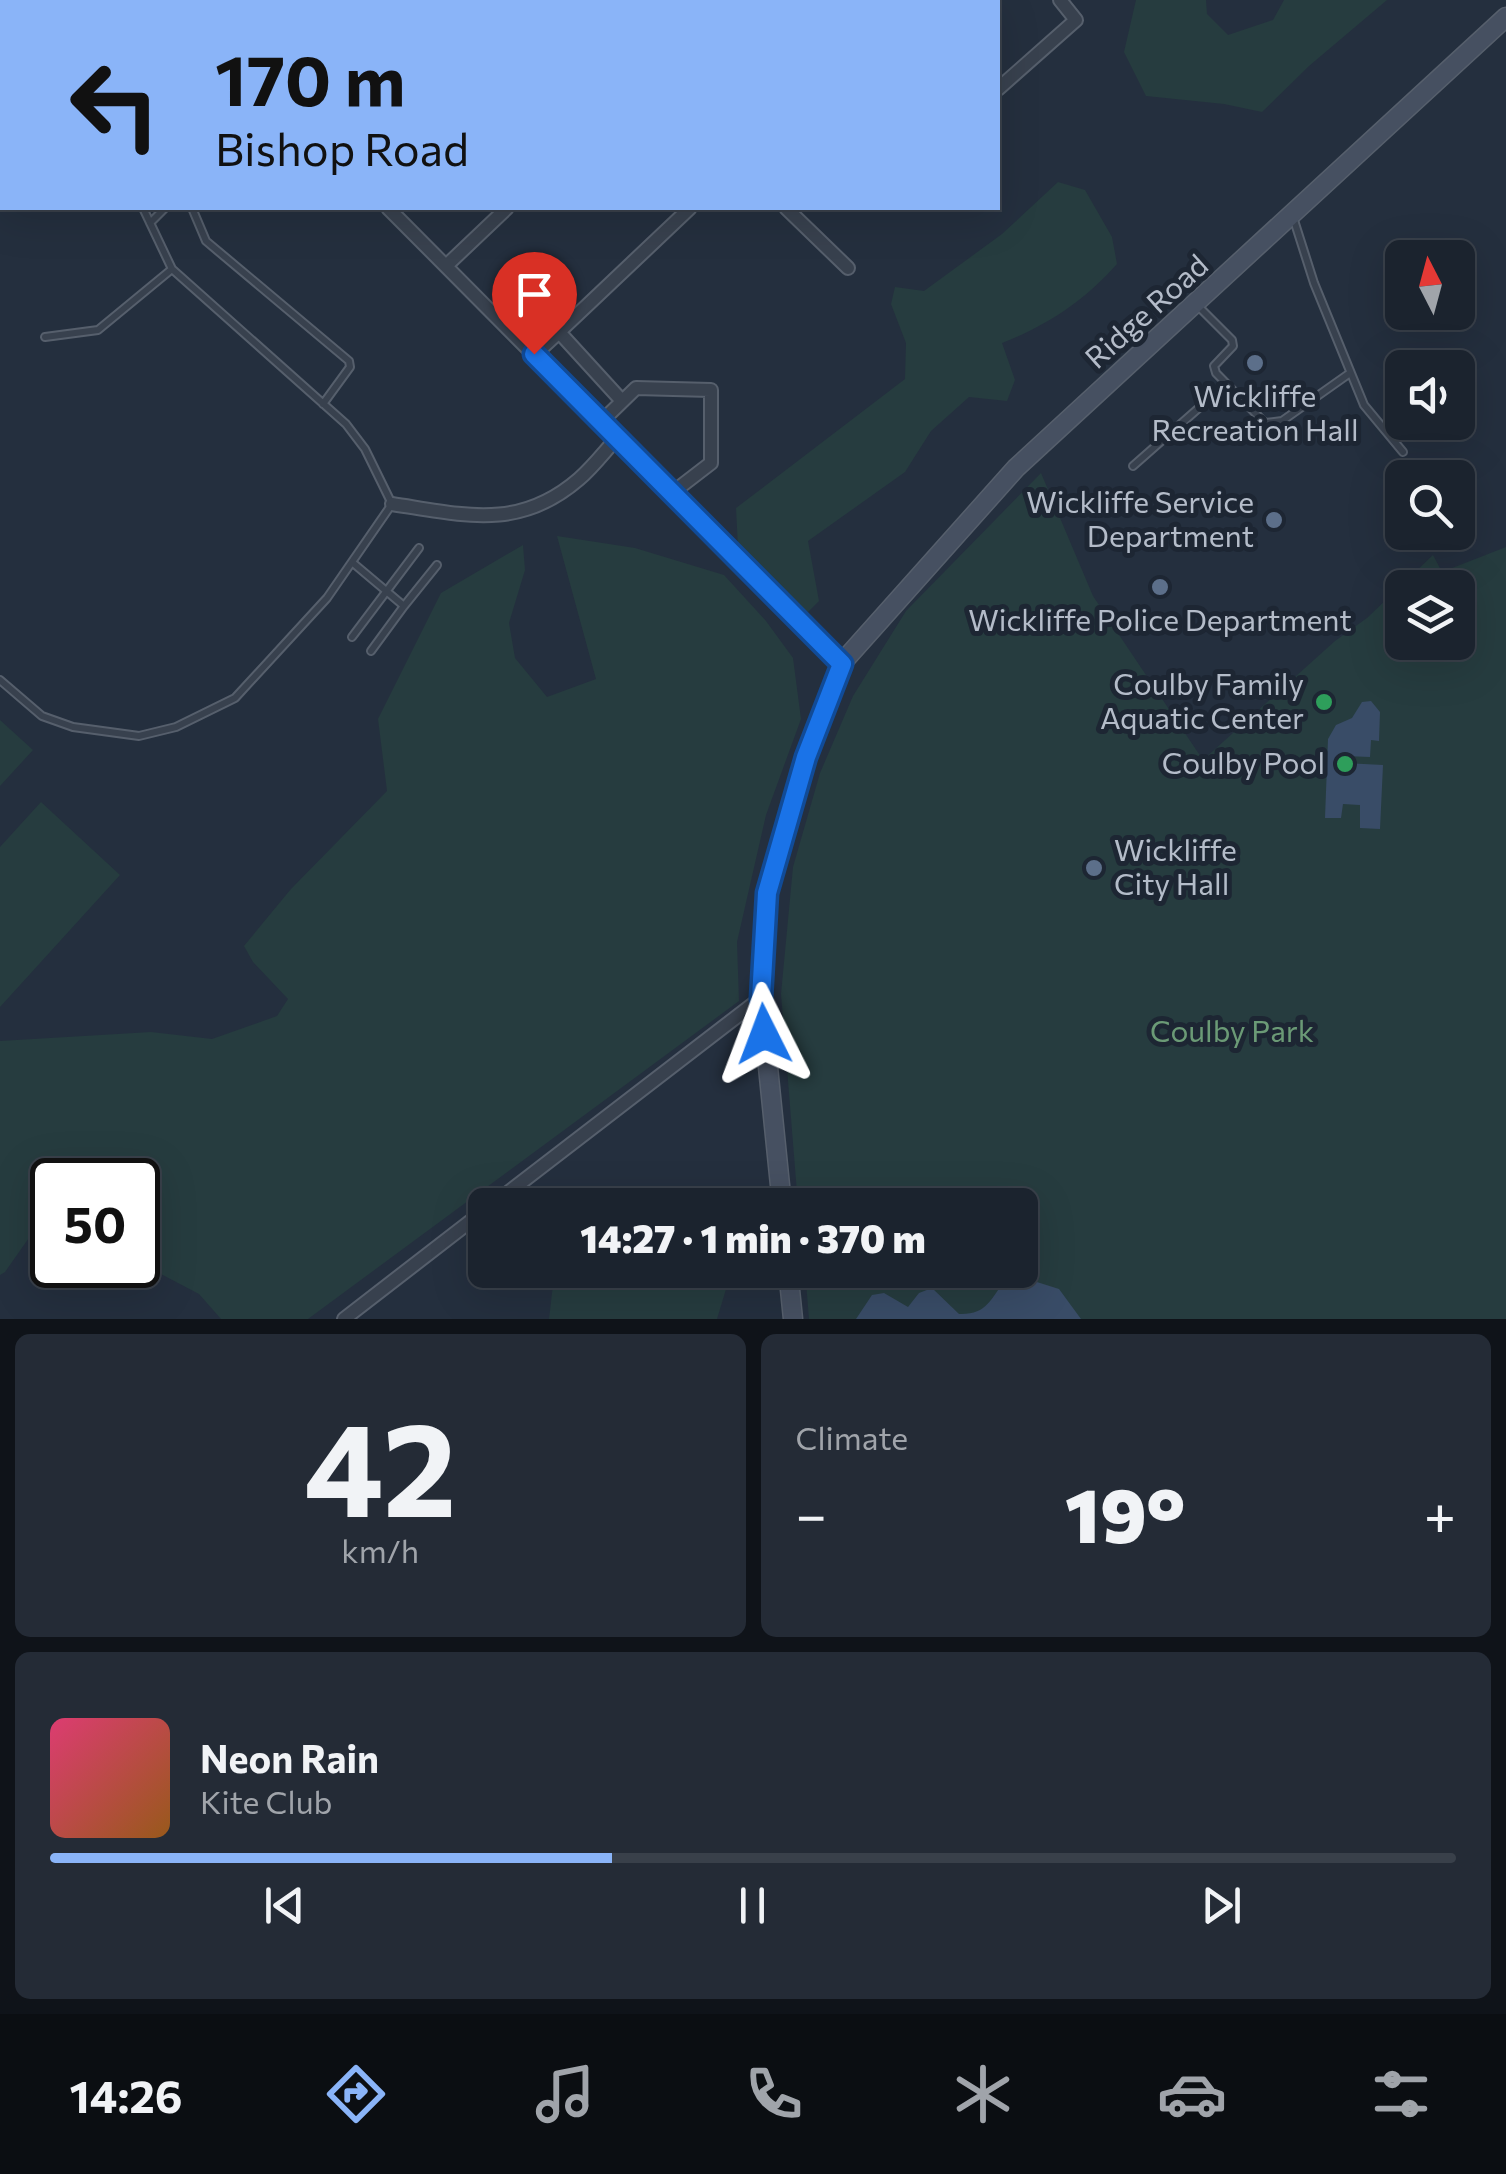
<!DOCTYPE html>
<html lang="en">
<head>
<meta charset="utf-8">
<style>
	body { margin:0; font-family:Commissioner,sans-serif; background:#242b36; color:#f1f3f6; height:100vh; display:flex; flex-direction:column; font-size:38px; white-space:nowrap }
	* { box-sizing:border-box; margin:0 }
	p { font-size:32px; color:#a0a4aa }
	.icon { flex:none; width:55px; height:55px; fill:none; stroke:currentColor; stroke-width:2; stroke-linecap:round; stroke-linejoin:round }
	.map { position:relative; height:1319px; overflow:hidden }
	.side { display:flex; flex-direction:column; gap:15px; padding:15px; background:#0f1319; flex:1 }
	.side>* { flex:none }
	.guide { position:absolute; left:0px; top:0px; width:1000px; height:210px; box-shadow:0 10px 40px #0002,0 0 0 2px #39404a; background:#8ab4f8; color:#111; overflow:hidden }
	.needle { width:65px; rotate:354deg }
	.buttons { position:absolute; left:1385px; top:240px; display:grid; gap:20px }
	.buttons a { display:grid; place-items:center; width:90px; height:90px; border-radius:15px; background:#1b232e; box-shadow:0 10px 40px #0002,0 0 0 2px #39404a; font-size:50px }
	.speed { position:absolute; left:30px; top:1158px; display:flex; gap:20px; font-size:50px; font-weight:700; text-align:center }
	.speed>* { display:grid; place-content:center; width:130px; height:130px; border-radius:50%; background:#1b232e; box-shadow:0 10px 40px #0002,0 0 0 2px #39404a; line-height:1 }
	.speed .limit { border:5px solid #111; border-radius:15px; background:#fff; color:#111 }
	.pin { position:absolute; display:grid; place-items:center; width:85px; height:85px; color:#fff; margin:-102px -42px; border-radius:50% 50% 50% 0; rotate:-45deg; box-shadow:0 0 10px #0007 }
	.pin .icon { rotate:45deg }
	.me { position:absolute; width:110px; margin:-55px; rotate:357deg; stroke-linejoin:round; filter:drop-shadow(0 0 8px #0008) }
	.turn { display:flex; align-items:center; gap:35px; height:210px; padding:0 50px; font-size:45px }
	.turn .icon { width:130px; height:130px; stroke-width:2.5 }
	.turn b { display:block; font-size:70px; line-height:85px }
	.big { font-size:75px; font-weight:800; line-height:1.1 }
	.side .tile { flex:1; display:flex; flex-direction:column; justify-content:center; gap:15px; min-width:0; padding:0 35px; border-radius:15px; background:#242b36 }
	.side .dial { align-items:center; gap:0 }
	.dial b { font-size:130px; line-height:1 }
	.song { display:flex; align-items:center; gap:30px }
	.cover { width:120px; height:120px; border-radius:15px; background:linear-gradient(135deg,hsl(340 70% 55%),hsl(30 70% 35%)) }
	.played { height:10px; border-radius:5px; background:linear-gradient(90deg,#8ab4f8 40%,#39404a 40%) }
	.keys { display:flex; justify-content:space-around; direction:ltr }
	.heat { display:flex; justify-content:space-between; align-items:center; font-size:55px; direction:ltr }
	.side .tiles { flex:1; display:grid; gap:15px; grid-template-columns:1fr 1fr }
	.tile:last-child { grid-column:span 2 }
	.trip { position:absolute; left:468px; top:1188px; width:570px; height:100px; border-radius:15px; background:#1b232e; box-shadow:0 10px 40px #0002,0 0 0 2px #39404a; font-weight:800; line-height:100px; text-align:center }
	.tabs { display:flex; height:160px; justify-content:space-around; align-items:center; background:#0b0e12; color:#a0a4aa }
	.tabs .icon { width:70px; height:70px }
	.tabs .current { color:#8ab4f8 }
	.tabs b { font-size:45px; color:#f1f3f6 }
	.map>svg:first-child { display:block }
</style>
</head>
<body>
<div class="map">
<svg width="1506" height="1319" viewBox="0 0 1506 1319">
	<rect width="100%" height="100%" fill="#242f3e"/>
	<!-- green -->
	<path fill="#263c3f" fill-rule="evenodd" d="M 1136,0 L 1206,0 L 1207,14 L 1228,35 L 1273,20 L 1284,0 L 1387,0 L 1309,66 L 1262,112 L 1224,104 L 1146,96 L 1124,52 Z
		M 1058,182 L 1085,190 L 1112,237 L 1117,264 C 1084,301 1048,325 1002,343 L 1015,380 L 1007,401 L 969,397 L 931,431 L 905,472 L 808,541 L 819,601 L 808,612 L 798,607 L 738,548 L 736,508 L 905,379 L 906,343 L 891,304 L 895,287 L 924,291 L 1002,234 Z
		M 1041,473 L 1093,596 L 1203,760 L 1335,641 L 1367,618 L 1433,555 L 1442,572 L 1506,547 L 1506,1319 L 809,1319 L 805,1270 L 1020,1270 L 1020,1205 L 798,1205 L 781,994 L 793,867 L 820,773 L 853,696 L 906,611 ZM 1402,588 L 1458,588 L 1458,642 L 1402,642 Z
		M 557,536 L 635,548 L 724,575 L 766,621 L 793,658 L 801,719 L 766,815 L 737,942 L 739,1001 L 308,1319 L 221,1319 L 199,1294 L 138,1262 L 138,1180 L 52,1180 L 52,1205 L 5,1272 L 0,1275 L 0,1041 L 151,1032 L 212,1039 L 277,1016 L 288,999 L 253,962 L 244,946 L 291,889 L 387,791 L 378,719 L 441,593 L 523,545 L 525,570 L 509,623 L 515,658 L 547,697 L 596,679 Z
		M 0,720 L 33,750 L 0,786 Z
		M 41,802 L 120,875 L 0,1007 L 0,847 Z
		M 562,1270 L 728,1270 L 730,1276 L 717,1319 L 549,1319 L 554,1276 Z"/>
	<!-- water -->
	<path fill="#394c67" d="M 1371,701 L 1380,712 L 1379,741 L 1371,740 L 1370,757 L 1345,756 L 1344,763 L 1383,765 L 1380,829 L 1360,828 L 1360,805 L 1343,804 L 1341,818 L 1325,818 L 1328,739 L 1336,725 L 1352,718 L 1362,702 Z
		M 1021,1277 L 1059,1289 L 1081,1319 L 856,1319 L 872,1295 L 884,1293 L 908,1307 L 919,1293 L 932,1288 L 959,1314 C 987,1315 990,1299 1005,1281 Z"/>
	<g fill="none" stroke-linecap="round" stroke-linejoin="round">
		<!-- service casing -->
		<g stroke="#565f6c" stroke-width="10">
			<path id="service" d="M 247,0 L 249,2
				M 281,2 L 283,0
				M 0,190 L 2,190
				M 192,208 L 206,241 L 349,361 L 350,367 L 323,404
				M 1293,217 L 1314,283 L 1364,405 L 1403,452
				M 150,223 L 165,208
				M 1197,305 L 1232,340 L 1233,346 L 1214,366 L 1216,373 L 1265,423 L 1282,421 L 1350,373
				M 45,337 L 98,330 L 172,269
				M 1133,466 L 1226,384
				M 353,563 L 404,606 L 371,651
				M 404,606 L 437,565
				M 352,637 L 419,548
				M 0,680 L 42,716 L 73,727 L 139,736 L 176,727 L 235,698 L 327,598 L 392,504 L 365,449 L 346,424 L 172,269 L 143,208"/>
		</g>
		<!-- minor casing -->
		<g stroke="#565f6c" stroke-width="16">
			<path id="minor" d="M 185,0 L 187,2
				M 450,2 L 453,0
				M 722,2 L 724,0
				M 998,89 L 1076,20 L 1060,0
				M 388,208 L 841,664
				M 786,208 L 848,268
				M 446,266 L 507,208
				M 534,355 L 559,332
				M 622,401 L 559,332 L 690,208
				M 601,422 L 636,388 L 711,390 L 711,463 L 672,493
				M 392,504 C 464,515 519,531 579,479 C 593,467 605,451 617,438
				M 492,1205 L 761,998
				M 344,1319 L 485,1210"/>
		</g>
		<!-- secondary casing -->
		<g stroke="#565f6c" stroke-width="21">
			<path id="secondary" d="M 782,1205 L 761,998 L 767,893 L 806,757 L 841,664 L 1016,468 L 1506,17
				M 788,1270 L 793,1319"/>
		</g>
		<!-- service -->
		<use href="#service" stroke="#38414e" stroke-width="6"/>
		<!-- minor -->
		<use href="#minor" stroke="#38414e" stroke-width="12"/>
		<!-- secondary -->
		<use href="#secondary" stroke="#465061" stroke-width="18"/>
	</g>
	<g fill="none" stroke-linecap="round" stroke-linejoin="round">
		<!-- route casing -->
		<g stroke="#114b97" stroke-width="25">
			<path id="route" d="M 534,354 L 842,664 L 806,757 L 767,893 L 761,998 L 764,1034"/>
		</g>
		<!-- route -->
		<use href="#route" stroke="#1a73e8" stroke-width="18"/>
	</g>
	<!-- markers -->
	<g fill="#5c6f8a" stroke="#1d2633" stroke-width="4">
		<circle cx="1255" cy="363" r="10"/>
		<circle cx="1274" cy="520" r="10"/>
		<circle cx="1160" cy="587" r="10"/>
		<circle cx="1094" cy="868" r="10"/>
	</g>
	<g fill="#2e9e5b" stroke="#1d2633" stroke-width="4">
		<circle cx="1324" cy="702" r="10"/>
		<circle cx="1345" cy="764" r="10"/>
	</g>
	<g text-anchor="middle" stroke-width="10" stroke-linejoin="round" paint-order="stroke">
		<!-- street labels -->
		<g font-size="30" fill="#b4bcc9" stroke="#1d2633">
			<text transform="translate(1147 312) rotate(-42)" y="10">Ridge Road</text>
		</g>
		<!-- poi labels -->
		<g font-size="30" fill="#b4bcc9" stroke="#1d2633" text-anchor="end">
			<text x="1255" y="407" text-anchor="middle">Wickliffe<tspan x="1255" dy="34">Recreation Hall</tspan></text>
			<text x="1254" y="513">Wickliffe Service<tspan x="1254" dy="34">Department</tspan></text>
			<text x="1160" y="631" text-anchor="middle">Wickliffe Police Department</text>
			<text x="1304" y="695">Coulby Family<tspan x="1304" dy="34">Aquatic Center</tspan></text>
			<text x="1325" y="774">Coulby Pool</text>
			<text x="1114" y="861" text-anchor="start">Wickliffe<tspan x="1114" dy="34">City Hall</tspan></text>
		</g>
		<!-- park labels -->
		<g font-size="30" fill="#6b9a76" stroke="#1d2633">
			<text x="1232" y="1042">Coulby Park</text>
		</g>
	</g>
</svg>
<div class="buttons">
<a><svg class="needle" viewBox="-14 -14 28 28"><path d="M0-13l5 13h-10z" fill="#e53935"/><path d="M0 13l5-13h-10z" fill="#a0a4aa"/></svg></a>
<a><svg class="icon" aria-label="sound" viewBox="0 0 24 24"><path d="M4 9h4l5-4v14l-5-4H4zM17 9q2 3 0 6"/></svg></a>
<a><svg class="icon" aria-label="search" viewBox="0 0 24 24"><circle cx="10" cy="10" r="6"/><path d="M15 15l6 6"/></svg></a>
<a><svg class="icon" aria-label="layers" viewBox="0 0 24 24"><path d="M12 4l9 5-9 5-9-5zM3 14l9 5 9-5"/></svg></a>
</div>
<div class="speed"><div class="limit">50</div></div>
<div class="pin" style="left:534px;top:354px;background:#d93025"><svg class="icon" aria-label="arrive" viewBox="0 0 24 24"><path d="M6 21V4h12l-3 4 3 4H6"/></svg></div>
<svg class="me" style="left:764px;top:1034px" viewBox="-20 -20 40 40"><path d="M0-17L14 15 0 8-14 15z" fill="#1a73e8" stroke="#fff" stroke-width="4"/></svg>
<div class="trip">14:27 · 1 min · 370 m</div>
<div class="guide">
<div class="turn"><svg class="icon" aria-label="left" viewBox="0 0 24 24"><path d="M17 20v-9H6M10 6l-5 5 5 5"/></svg><div><b>170 m</b>Bishop Road</div></div>
</div>
</div>
<section class="side">
<div class="tiles">
<div class="tile dial"><b>42</b><p>km/h</p></div>
<div class="tile"><p>Climate</p>
<div class="heat"><a>−</a><b class="big">19°</b><a>+</a></div>
</div>
<div class="tile">
<div class="song"><i class="cover"></i><div><b>Neon Rain</b><p>Kite Club</p></div></div>
<div class="played"></div>
<div class="keys"><svg class="icon" aria-label="previous" viewBox="0 0 24 24"><path d="M18 5L8 12l10 7zM5 5v14"/></svg><svg class="icon" aria-label="pause" viewBox="0 0 24 24"><path d="M8 5v14M16 5v14"/></svg><svg class="icon" aria-label="next" viewBox="0 0 24 24"><path d="M6 5l10 7-10 7zM19 5v14"/></svg></div>
</div>
</div>
</section>
<nav class="tabs">
<b>14:26</b>
<svg class="icon current" aria-label="directions" viewBox="0 0 24 24"><path d="M12 3l9 9-9 9-9-9zM9 14v-3h6M13 9l2 2-2 2"/></svg>
<svg class="icon" aria-label="music" viewBox="0 0 24 24"><path d="M9 18V5l10-2v13"/><circle cx="6" cy="18" r="3"/><circle cx="16" cy="16" r="3"/></svg>
<svg class="icon" aria-label="phone" viewBox="0 0 24 24"><path d="M5 4h4l2 5-3 2q2 4 5 5l2-3 5 2v4C11 20 4 13 5 4z"/></svg>
<svg class="icon" aria-label="climate" viewBox="0 0 24 24"><path d="M12 3v18M4 7l16 10M4 17L20 7"/></svg>
<svg class="icon" aria-label="car" viewBox="0 0 24 24"><path d="M5 17H2v-5l4-1 3-4h7l3 4 3 1v5h-3M9 17h6M6 11h13"/><circle cx="7" cy="17" r="2"/><circle cx="17" cy="17" r="2"/></svg>
<svg class="icon" aria-label="filters" viewBox="0 0 24 24"><path d="M4 7h16M4 17h16"/><circle cx="9" cy="7" r="2"/><circle cx="15" cy="17" r="2"/></svg>
</nav>
</body>
</html>
